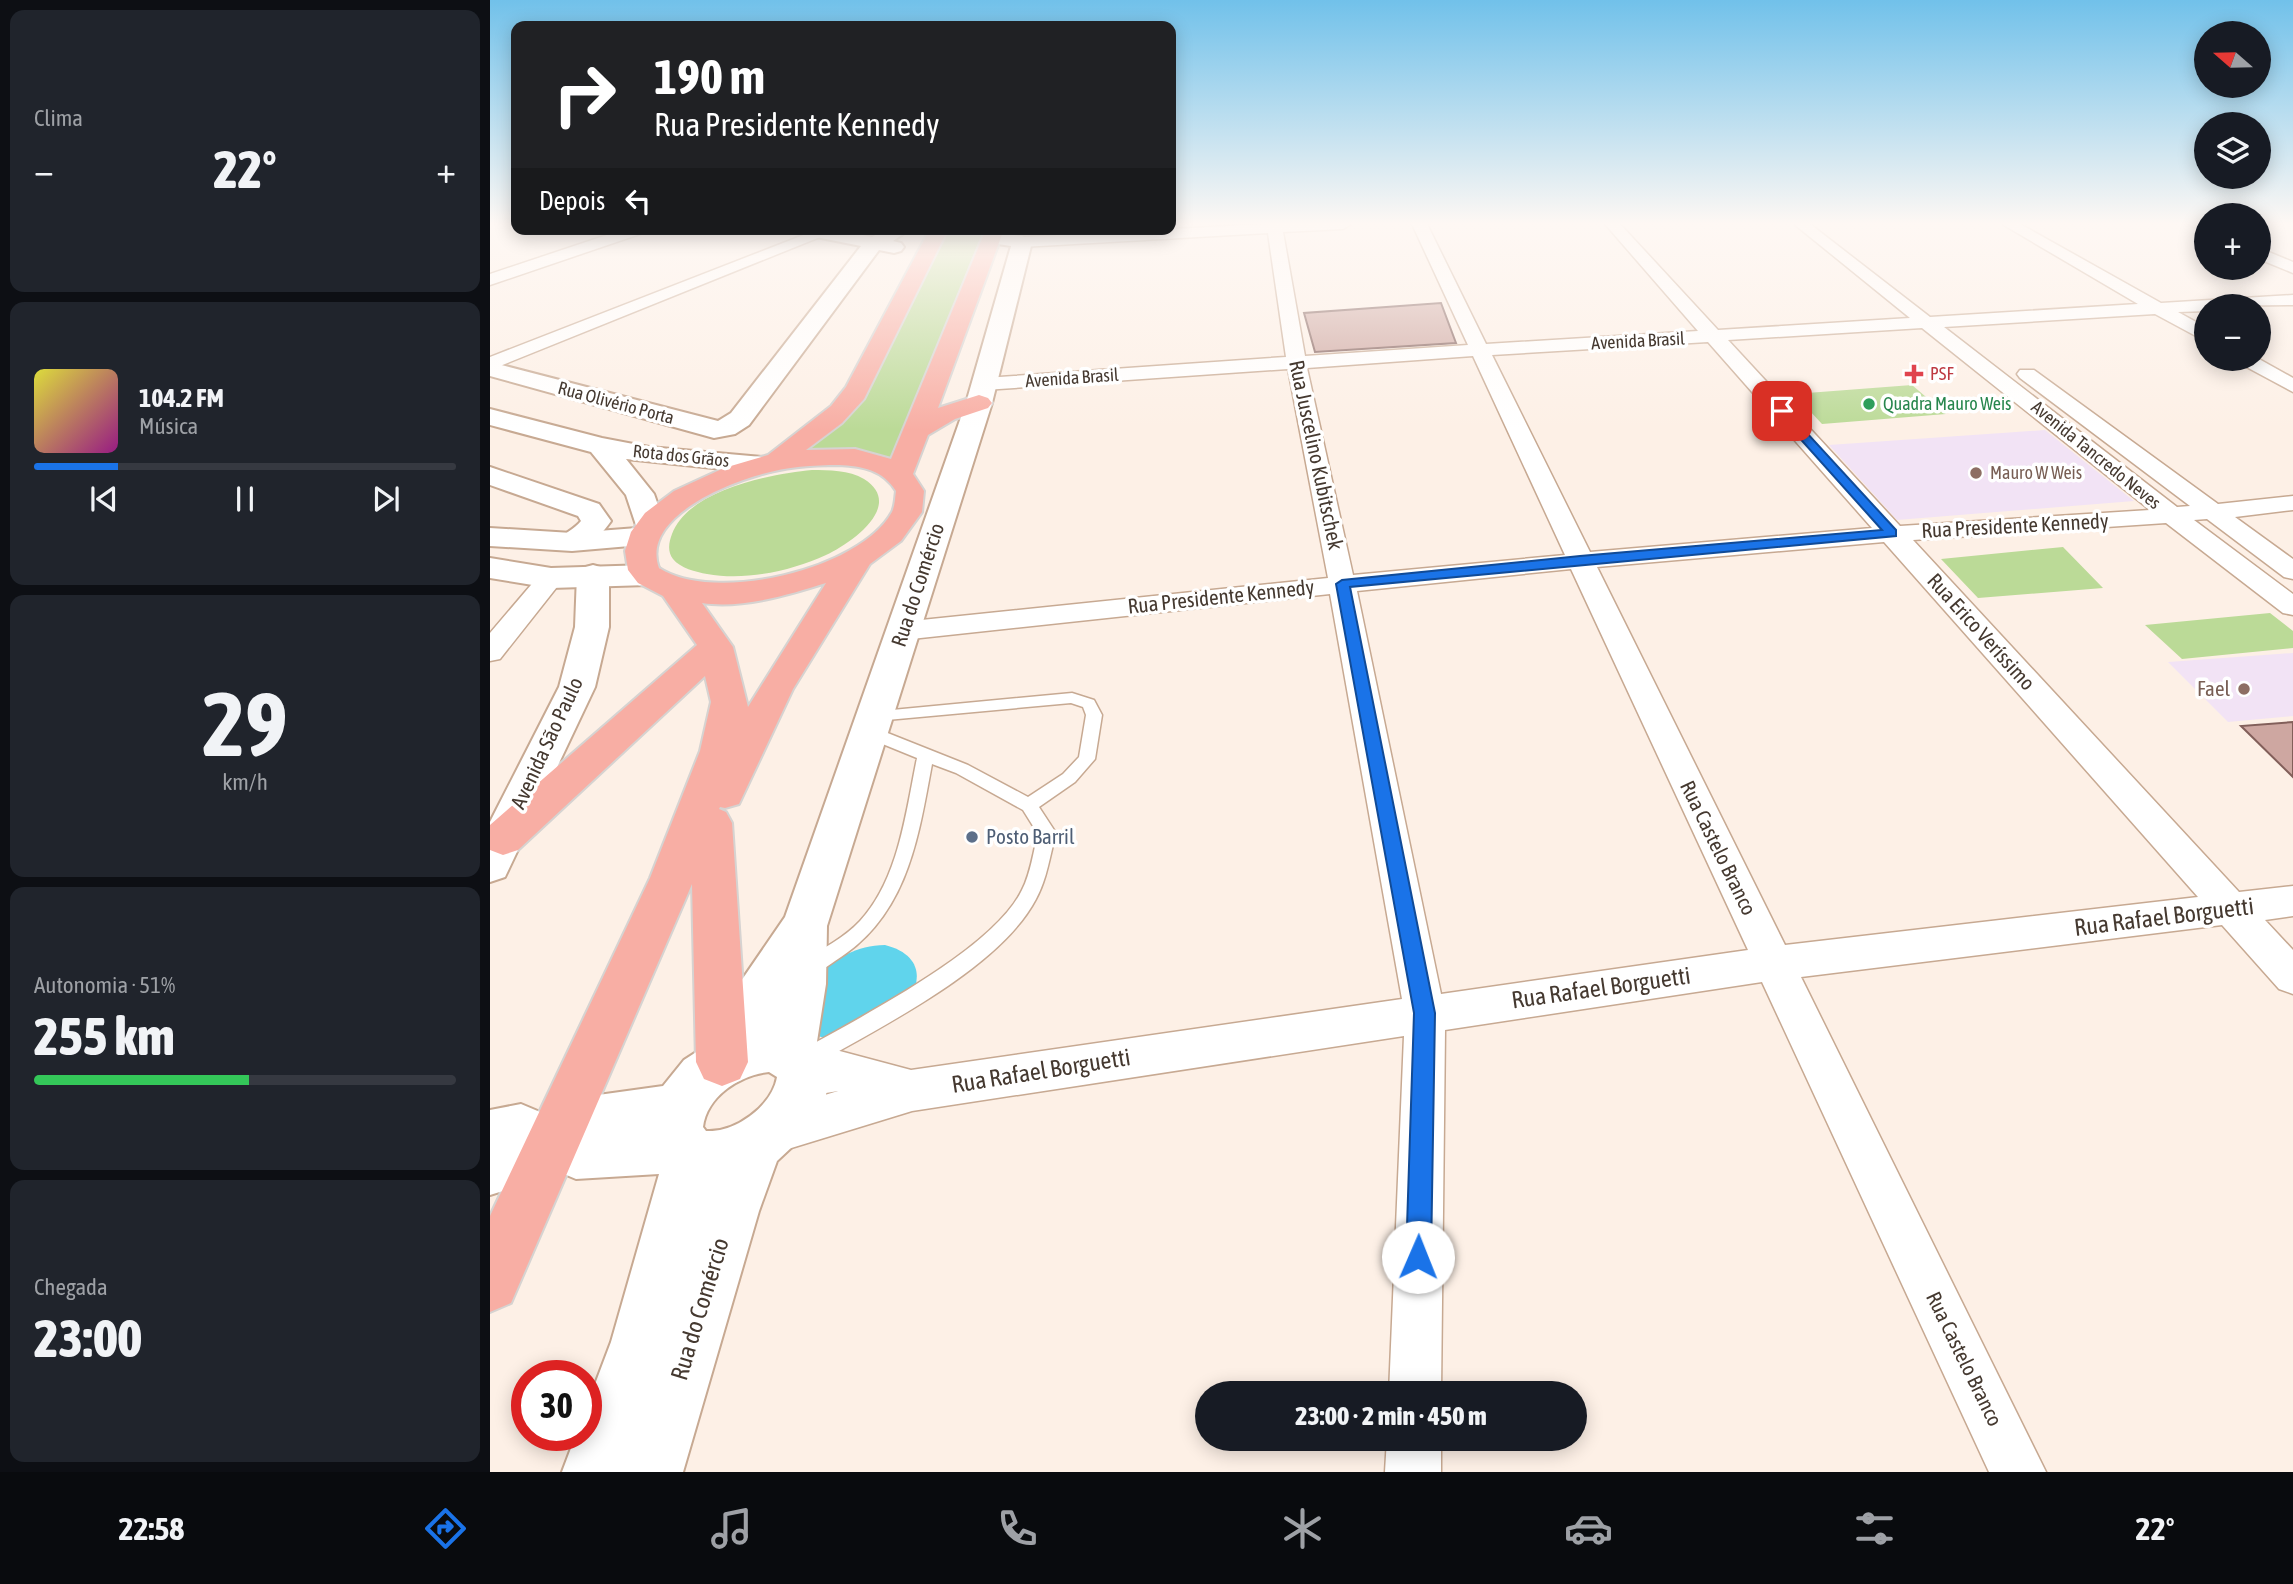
<!DOCTYPE html>
<html lang="pt">
<head>
<meta charset="utf-8">
<style>
	body { margin:0; font-family:"Asap Condensed",sans-serif; background:#20242c; color:#f1f3f6; height:100vh; display:flex; flex-direction:column; font-size:26px; white-space:nowrap }
	* { box-sizing:border-box; margin:0 }
	p { font-size:23px; color:#9ea1a6 }
	.icon { flex:none; width:38px; height:38px; fill:none; stroke:currentColor; stroke-width:2; stroke-linecap:round; stroke-linejoin:round }
	.map { position:relative; flex:1; overflow:hidden }
	.side { display:flex; flex-direction:column; gap:10px; padding:10px; background:#0d0f14; width:490px }
	.side>* { flex:none }
	.top-card { position:absolute; left:21px; top:21px; width:665px; height:214px; border-radius:14px; box-shadow:0 4px 18px #0003; background:#202124; color:#fff; overflow:hidden }
	.needle { width:46px; rotate:290deg }
	.fabs { position:absolute; left:1704px; top:21px; display:grid; gap:14px }
	.fabs a { display:grid; place-items:center; width:77px; height:77px; border-radius:50%; background:#171b24; box-shadow:0 4px 18px #0003; font-size:35px }
	.speed { position:absolute; left:21px; top:1360px; display:flex; gap:14px; font-size:35px; font-weight:700; text-align:center }
	.speed>* { display:grid; place-content:center; width:91px; height:91px; border-radius:50%; background:#171b24; box-shadow:0 4px 18px #0003; line-height:1 }
	.speed .limit { border:10px solid #d22; background:#fff; color:#111 }
	.pin { position:absolute; display:grid; place-items:center; width:60px; height:60px; color:#fff; margin:-30px; border-radius:14px; box-shadow:0 4px 10px #0006 }
	.me { position:absolute; width:77px; margin:-38px; rotate:1deg; stroke-linejoin:round; filter:drop-shadow(0 0 5px #0008) }
	.turn { display:flex; align-items:center; gap:24px; height:147px; padding:0 28px; font-size:32px }
	.turn .icon { width:91px; height:91px; stroke-width:2.5 }
	.turn b { display:block; font-size:49px; line-height:60px }
	.then { display:flex; align-items:center; height:66px; padding:0 28px; background:#0003; gap:14px; font-size:26px }
	.big { font-size:52px; font-weight:800; line-height:1.1 }
	.side .card { flex:1; display:flex; flex-direction:column; justify-content:center; gap:10px; min-width:0; padding:0 24px; border-radius:14px; background:#20242c }
	.side .dial { align-items:center; gap:0 }
	.dial b { font-size:91px; line-height:1 }
	.song { display:flex; align-items:center; gap:21px }
	.cover { width:84px; height:84px; border-radius:10px; background:linear-gradient(135deg,hsl(60 70% 55%),hsl(310 70% 35%)) }
	.played { height:7px; border-radius:4px; background:linear-gradient(90deg,#1a73e8 20%,#363941 20%) }
	.keys { display:flex; justify-content:space-around; direction:ltr }
	.heat { display:flex; justify-content:space-between; align-items:center; font-size:38px; direction:ltr }
	.charge { height:10px; border-radius:5px; background:linear-gradient(90deg,#34c759 51%,#363941 0) }
	.trip { position:absolute; left:705px; top:1381px; width:392px; height:70px; border-radius:35px; background:#171b24; box-shadow:0 4px 18px #0003; font-weight:800; line-height:70px; text-align:center }
	.menu { display:flex; height:112px; justify-content:space-around; align-items:center; background:#090b0e; color:#9ea1a6 }
	.menu .icon { width:49px; height:49px }
	.menu .current { color:#1a73e8 }
	.menu b { font-size:32px; color:#f1f3f6 }
	main { display:flex; flex:1; min-height:0 }
	.map>svg:first-child { display:block }
</style>
</head>
<body>
<main>
<section class="side">
<div class="card"><p>Clima</p>
<div class="heat"><a>−</a><b class="big">22°</b><a>+</a></div>
</div>
<div class="card">
<div class="song"><i class="cover"></i><div><b>104.2 FM</b><p>Música</p></div></div>
<div class="played"></div>
<div class="keys"><svg class="icon" aria-label="previous" viewBox="0 0 24 24"><path d="M18 5L8 12l10 7zM5 5v14"/></svg><svg class="icon" aria-label="pause" viewBox="0 0 24 24"><path d="M8 5v14M16 5v14"/></svg><svg class="icon" aria-label="next" viewBox="0 0 24 24"><path d="M6 5l10 7-10 7zM19 5v14"/></svg></div>
</div>
<div class="card dial"><b>29</b><p>km/h</p></div>
<div class="card"><p>Autonomia · 51%</p><b class="big">255 km</b><div class="charge"></div></div>
<div class="card"><p>Chegada</p><b class="big">23:00</b></div>
</section>
<div class="map">
<svg width="1803" height="1472" viewBox="0 0 1803 1472">
	<rect width="100%" height="100%" fill="#fdf0e6"/>
	<!-- education -->
	<path fill="#f2e3f5" d="M 1555,430 L 1644,501 L 1407,520 L 1339,445 Z
		M 1803,653 L 1803,716 L 1738,722 L 1678,662 Z"/>
	<!-- green -->
	<path fill="#bbda97" d="M 456,229 L 494,229 L 427,395 L 408,460 L 368,451 L 306,451 L 346,428 L 360,415 Z
		M 1422,385 L 1456,414 L 1332,424 L 1304,394 Z
		M 322,470 C 339,470 359,470 374,479 C 415,505 362,543 336,555 C 301,571 256,581 217,574 C 206,572 190,568 183,559 C 177,551 179,542 182,534 C 199,489 281,474 322,470 Z
		M 1573,547 L 1613,588 L 1488,598 L 1451,559 Z
		M 1780,613 L 1803,631 L 1803,648 L 1692,659 L 1655,625 Z"/>
	<!-- water -->
	<path fill="#60d4ec" d="M 395,945 C 474,965 389,1063 323,1034 L 326,976 C 347,957 366,946 395,945 Z"/>
	<!-- building -->
	<path fill="#cea7a1" stroke="#825f5a" stroke-width="2" d="M 951,303 L 966,343 L 825,352 L 814,313 Z
		M 1803,722 L 1803,777 L 1751,726 Z"/>
	<g fill="none" stroke-linecap="round" stroke-linejoin="round">
		<!-- service casing -->
		<g stroke="#c7a992" stroke-width="3">
			<path id="service" d="M 582,693 L 604,700 L 612,715 L 605,759 L 585,782 L 549,807 L 566,833 C 560,855 557,879 546,899 C 509,970 386,1029 317,1069 L 310,1072 L 303,1069 L 300,1062 L 303,1055 C 363,1021 503,951 532,890 C 541,873 543,852 548,834 L 533,810 L 466,773 L 442,764 C 428,840 417,917 345,961 C 335,968 323,977 311,973 L 308,967 L 311,961 C 331,950 354,938 370,921 C 409,879 416,811 427,758 L 373,736 L 371,732 L 373,728 L 385,728 L 478,765 L 538,797 L 573,774 L 589,757 L 596,715 L 593,707 L 581,703 L 386,721 L 378,716 L 381,712 Z"/>
		</g>
		<!-- minor casing -->
		<g stroke="#c7a992" stroke-width="3">
			<path id="minor" d="M 776,224 L 861,224 L 853,229 L 793,232 L 815,356 L 978,345 L 922,224 L 937,224 L 996,344 L 1208,331 L 1115,224 L 1130,224 L 1228,330 L 1420,318 L 1304,224 L 1320,224 L 1440,317 L 1648,304 L 1512,224 L 1530,224 L 1671,303 L 1803,295 L 1803,305 L 1717,306 L 1717,311 L 1688,312 L 1717,328 L 1717,342 L 1665,314 L 1454,327 L 1687,507 L 1700,506 L 1530,378 L 1527,374 L 1530,370 L 1544,370 L 1728,504 L 1803,496 L 1803,510 L 1745,517 L 1803,559 L 1803,579 L 1794,577 L 1717,519 L 1704,520 L 1803,594 L 1803,615 L 1793,613 L 1676,523 L 1423,540 L 1749,892 L 1803,886 L 1803,916 L 1775,920 L 1803,950 L 1803,994 L 1789,989 L 1732,925 L 1311,977 L 1556,1472 L 1499,1472 L 1272,982 L 955,1030 L 951,1393 L 899,1393 L 914,1036 L 422,1111 L 285,1153 L 269,1147 L 263,1131 L 269,1115 L 348,1091 L 312,1097 L 297,1091 L 291,1077 L 297,1063 L 346,1050 L 421,1070 L 912,999 L 840,594 L 412,640 L 402,637 L 398,631 L 402,625 L 412,622 L 838,578 L 798,369 L 494,390 L 487,388 L 484,384 L 487,380 L 494,378 L 796,357 L 778,233 L 532,247 L 524,242 L 532,237 ZM 1432,328 L 1660,510 L 1410,526 L 1238,340 ZM 1218,342 L 1382,528 L 1100,552 L 1002,355 ZM 983,356 L 1075,555 L 863,575 L 817,368 ZM 1394,542 L 1708,897 L 1295,945 L 1107,567 ZM 1081,569 L 1258,950 L 951,994 L 867,591 Z
				M 1698,224 L 1717,224 L 1717,233 Z
				M 135,229 L 158,229 L 156,232 L 0,285 L 0,274 Z
				M 329,229 L 350,229 L 0,370 L 0,357 Z
				M 1769,248 L 1803,262 L 1803,273 L 1769,259 Z
				M 1746,359 L 1769,359 L 1803,378 L 1803,392 L 1749,363 Z
				M 61,570 L 70,572 L 74,578 L 10,659 L 0,661 L 0,633 L 52,572 Z
				M 897,1438 L 951,1438 L 951,1472 L 895,1472 Z"/>
		</g>
		<!-- tertiary casing -->
		<g stroke="#c7a992" stroke-width="4">
			<path id="tertiary" d="M 304,229 L 343,229 L 382,237 L 396,229 L 420,229 L 403,241 L 411,243 L 414,247 L 411,251 L 404,253 L 389,250 L 259,425 L 245,434 L 224,438 L 0,376 L 0,362 L 228,421 L 241,413 L 371,246 L 306,233 Z
				M 501,232 L 532,236 L 542,242 L 502,403 L 337,926 L 336,984 L 326,1048 L 339,1077 L 336,1095 L 318,1132 L 287,1161 L 269,1211 L 193,1472 L 72,1472 L 86,1435 L 96,1435 L 96,1408 L 121,1342 L 169,1174 L 86,1179 L 67,1171 L 59,1152 L 67,1133 L 76,1129 L 74,1123 L 82,1104 L 101,1096 L 173,1086 L 194,1060 L 228,1038 L 247,987 L 295,917 L 476,403 L 521,246 L 494,242 L 492,238 ZM 279,1072 L 287,1077 C 282,1106 245,1133 216,1131 L 213,1127 C 217,1096 250,1075 279,1072 Z
				M 0,467 L 109,504 L 121,521 C 108,539 95,554 71,549 L 67,542 C 73,533 84,530 91,521 L 88,516 L 0,485 Z
				M 103,565 L 114,568 L 119,575 L 119,627 L 105,687 L 15,877 L 0,882 L 0,822 L 69,687 L 85,627 L 87,575 L 92,568 Z
				M 31,1104 L 50,1112 L 58,1131 L 50,1150 L 39,1155 L 43,1164 L 35,1184 L 0,1195 L 0,1110 Z"/>
		</g>
		<!-- secondary casing -->
		<g stroke="#c7a992" stroke-width="4">
			<path id="secondary" d="M 0,409 L 112,438 L 159,447 L 272,457 L 282,459 L 286,465 L 282,471 L 272,473 L 136,459 L 164,494 L 175,525 L 171,531 L 165,533 L 167,537 L 163,544 L 82,551 L 0,546 L 0,528 L 82,533 L 147,528 L 136,495 L 101,452 L 0,425 Z
				M 0,558 L 61,568 L 158,565 L 169,568 L 174,575 L 169,582 L 158,585 L 61,588 L 0,578 Z"/>
		</g>
		<!-- trunk casing -->
		<g stroke="#d6d3d1" stroke-width="4">
			<path id="trunk" d="M 440,229 L 458,229 L 374,399 L 352,423 L 316,450 L 365,449 L 401,459 L 496,229 L 514,229 L 448,408 L 489,395 L 498,398 L 502,403 L 498,408 L 465,419 L 438,435 L 423,474 L 434,491 L 432,512 L 411,541 L 380,564 L 303,689 L 249,804 L 235,808 L 230,807 L 229,809 L 236,812 L 242,823 L 258,1062 L 250,1079 L 232,1086 L 214,1079 L 206,1062 L 202,884 L 21,1303 L 0,1312 L 0,1216 L 160,878 L 210,751 L 221,702 L 215,676 L 28,850 L 13,855 L 0,850 L 0,825 L 207,645 L 173,596 L 148,583 L 138,570 L 135,551 L 141,532 L 155,513 L 184,491 L 234,468 L 278,455 L 341,406 L 356,387 ZM 349,465 C 372,466 393,470 406,491 C 405,498 405,506 402,512 C 370,570 224,604 169,568 C 151,519 233,485 269,475 C 295,467 322,465 349,465 ZM 336,583 L 258,707 L 243,647 L 212,603 C 252,609 298,595 336,583 Z"/>
		</g>
		<!-- service -->
		<use href="#service" fill="#fff" fill-rule="evenodd"/>
		<!-- minor -->
		<use href="#minor" fill="#fff" fill-rule="evenodd"/>
		<!-- tertiary -->
		<use href="#tertiary" fill="#fff" fill-rule="evenodd"/>
		<!-- secondary -->
		<use href="#secondary" fill="#fff" fill-rule="evenodd"/>
		<!-- trunk -->
		<use href="#trunk" fill="#f8aea4" fill-rule="evenodd"/>
	</g>
	<!-- sky -->
	<linearGradient id="sky" x2="0" y2="1"><stop stop-color="#71c1ea"/><stop offset="0.52" stop-color="#fef8f4"/><stop offset="1" stop-color="#fef8f4" stop-opacity="0"/></linearGradient>
	<rect width="1803" height="430" fill="url(#sky)"/>
	<!-- route -->
	<path fill="#1a73e8" stroke="#114b97" stroke-width="2" d="M 1292,408 L 1295,409 L 1406,530 L 1406,536 L 860,587 L 945,1013 L 941,1257 L 937,1266 L 928,1269 L 920,1266 L 916,1257 L 924,1013 L 846,584 L 852,580 L 1090,556 L 1392,530 L 1288,414 L 1286,411 Z"/>
	<!-- markers -->
	<path fill="#e0444e" stroke="#fff" stroke-width="2.5" d="M1420.5 363.5h7v7h7v7h-7v7h-7v-7h-7v-7h7z"/>
	<circle fill="#2e9e5b" stroke="#fff" stroke-width="2.5" cx="1379" cy="404" r="7"/>
	<g fill="#8d6e63" stroke="#fff" stroke-width="2.5">
		<circle cx="1486" cy="473" r="7"/>
		<circle cx="1754" cy="689" r="7"/>
	</g>
	<circle fill="#5c6f8a" stroke="#fff" stroke-width="2.5" cx="482" cy="837" r="7"/>
	<g text-anchor="middle" stroke-width="7" stroke-linejoin="round" paint-order="stroke">
		<!-- far-street labels -->
		<g font-size="18" fill="#453930" stroke="#fff">
			<text transform="translate(1148 341) rotate(-3)" y="6">Avenida Brasil</text>
			<text transform="translate(582 378) rotate(-4)" y="6">Avenida Brasil</text>
			<text transform="translate(126 403) rotate(15)" y="6">Rua Olivério Porta</text>
			<text transform="translate(1606 455) rotate(39)" y="6">Avenida Tancredo Neves</text>
			<text transform="translate(191 456) rotate(6)" y="6">Rota dos Grãos</text>
		</g>
		<!-- far-health labels -->
		<g font-size="18" fill="#be3a42" stroke="#fff" text-anchor="start">
			<text x="1440" y="380">PSF</text>
		</g>
		<!-- far-leisure labels -->
		<g font-size="18" fill="#27864d" stroke="#fff" text-anchor="start">
			<text x="1393" y="410">Quadra Mauro Weis</text>
		</g>
		<!-- far-education labels -->
		<g font-size="18" fill="#785e54" stroke="#fff" text-anchor="start">
			<text x="1500" y="479">Mauro W Weis</text>
		</g>
		<!-- street labels -->
		<g font-size="21" fill="#453930" stroke="#fff">
			<text transform="translate(826 455) rotate(78)" y="7">Rua Juscelino Kubitschek</text>
			<text transform="translate(1525 526) rotate(-3)" y="7">Rua Presidente Kennedy</text>
			<text transform="translate(428 585) rotate(-72)" y="7">Rua do Comércio</text>
			<text transform="translate(731 597) rotate(-6)" y="7">Rua Presidente Kennedy</text>
			<text transform="translate(1491 632) rotate(48)" y="7">Rua Erico Veríssimo</text>
			<text transform="translate(57 743) rotate(-65)" y="7">Avenida São Paulo</text>
			<text transform="translate(1228 848) rotate(64)" y="7">Rua Castelo Branco</text>
			<text transform="translate(1474 1359) rotate(64)" y="7">Rua Castelo Branco</text>
		</g>
		<!-- education labels -->
		<g font-size="21" fill="#785e54" stroke="#fff" text-anchor="end">
			<text x="1740" y="696">Fael</text>
		</g>
		<!-- service labels -->
		<g font-size="21" fill="#4e5e75" stroke="#fff" text-anchor="start">
			<text x="496" y="844">Posto Barril</text>
		</g>
		<!-- near-street labels -->
		<g font-size="24" fill="#453930" stroke="#fff">
			<text transform="translate(1674 917) rotate(-7)" y="8">Rua Rafael Borguetti</text>
			<text transform="translate(1111 988) rotate(-8)" y="8">Rua Rafael Borguetti</text>
			<text transform="translate(551 1071) rotate(-9)" y="8">Rua Rafael Borguetti</text>
			<text transform="translate(210 1309) rotate(-73)" y="8">Rua do Comércio</text>
		</g>
	</g>
</svg>
<div class="fabs">
<a><svg class="needle" viewBox="-14 -14 28 28"><path d="M0-13l5 13h-10z" fill="#e53935"/><path d="M0 13l5-13h-10z" fill="#9ea1a6"/></svg></a>
<a><svg class="icon" aria-label="layers" viewBox="0 0 24 24"><path d="M12 4l9 5-9 5-9-5zM3 14l9 5 9-5"/></svg></a>
<a>+</a>
<a>−</a>
</div>
<div class="speed"><div class="limit">30</div></div>
<div class="pin" style="left:1292px;top:411px;background:#d93025"><svg class="icon" aria-label="arrive" viewBox="0 0 24 24"><path d="M6 21V4h12l-3 4 3 4H6"/></svg></div>
<svg class="me" style="left:928px;top:1257px" viewBox="-20 -20 40 40"><circle r="19" fill="#fff"/><path d="M0-13L10 11 0 6-10 11z" fill="#1a73e8"/></svg>
<div class="trip">23:00 · 2 min · 450 m</div>
<div class="top-card">
<div class="turn"><svg class="icon" aria-label="right" viewBox="0 0 24 24"><path d="M7 20v-9h11M14 6l5 5-5 5"/></svg><div><b>190 m</b>Rua Presidente Kennedy</div></div>
<div class="then">Depois<svg class="icon" aria-label="left" viewBox="0 0 24 24"><path d="M17 20v-9H6M10 6l-5 5 5 5"/></svg></div>
</div>
</div>
</main>
<nav class="menu">
<b>22:58</b>
<svg class="icon current" aria-label="directions" viewBox="0 0 24 24"><path d="M12 3l9 9-9 9-9-9zM9 14v-3h6M13 9l2 2-2 2"/></svg>
<svg class="icon" aria-label="music" viewBox="0 0 24 24"><path d="M9 18V5l10-2v13"/><circle cx="6" cy="18" r="3"/><circle cx="16" cy="16" r="3"/></svg>
<svg class="icon" aria-label="phone" viewBox="0 0 24 24"><path d="M5 4h4l2 5-3 2q2 4 5 5l2-3 5 2v4C11 20 4 13 5 4z"/></svg>
<svg class="icon" aria-label="climate" viewBox="0 0 24 24"><path d="M12 3v18M4 7l16 10M4 17L20 7"/></svg>
<svg class="icon" aria-label="car" viewBox="0 0 24 24"><path d="M5 17H2v-5l4-1 3-4h7l3 4 3 1v5h-3M9 17h6M6 11h13"/><circle cx="7" cy="17" r="2"/><circle cx="17" cy="17" r="2"/></svg>
<svg class="icon" aria-label="filters" viewBox="0 0 24 24"><path d="M4 7h16M4 17h16"/><circle cx="9" cy="7" r="2"/><circle cx="15" cy="17" r="2"/></svg>
<b>22°</b>
</nav>
</body>
</html>
